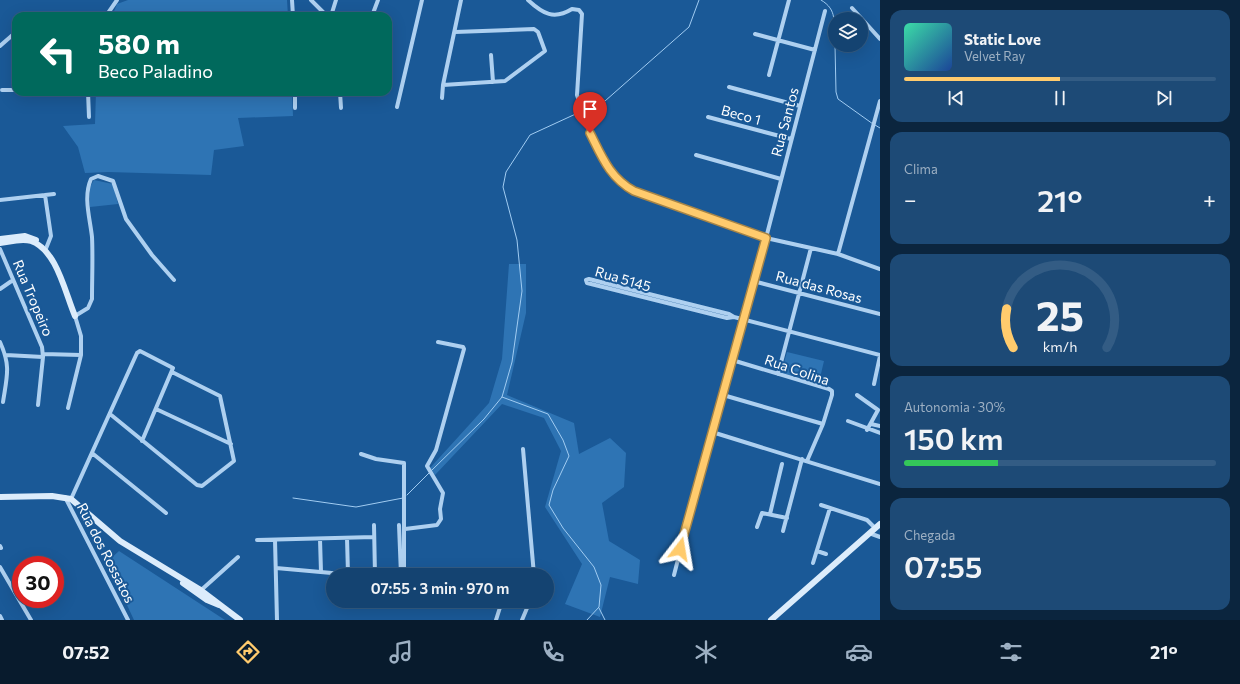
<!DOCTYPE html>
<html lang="pt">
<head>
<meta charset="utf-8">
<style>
	body { margin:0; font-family:Commissioner,sans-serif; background:#1d4a76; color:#f1f3f6; height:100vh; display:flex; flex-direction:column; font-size:15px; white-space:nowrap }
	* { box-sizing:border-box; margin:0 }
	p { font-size:13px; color:#9db0c3 }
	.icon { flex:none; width:22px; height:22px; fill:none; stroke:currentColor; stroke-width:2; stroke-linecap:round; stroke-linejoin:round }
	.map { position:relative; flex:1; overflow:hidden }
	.drawer { display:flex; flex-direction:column; gap:10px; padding:10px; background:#0b253e; width:360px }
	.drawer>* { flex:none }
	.top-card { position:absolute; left:12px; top:12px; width:380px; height:84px; border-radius:12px; box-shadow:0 4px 16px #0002,0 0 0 1px #335c84; background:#00695c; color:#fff; overflow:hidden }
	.controls { position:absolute; left:828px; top:12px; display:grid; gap:8px }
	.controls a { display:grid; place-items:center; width:40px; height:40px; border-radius:50%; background:#144371; box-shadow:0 4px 16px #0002,0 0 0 1px #335c84; font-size:20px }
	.speed { position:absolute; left:12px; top:556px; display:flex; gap:8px; font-size:20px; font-weight:700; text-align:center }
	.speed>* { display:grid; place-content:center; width:52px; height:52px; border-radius:50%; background:#144371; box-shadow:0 4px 16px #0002,0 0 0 1px #335c84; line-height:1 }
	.speed .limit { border:6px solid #d22; background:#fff; color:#111 }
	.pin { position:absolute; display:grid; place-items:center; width:34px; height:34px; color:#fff; margin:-41px -17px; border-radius:50% 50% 50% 0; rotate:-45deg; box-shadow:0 0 4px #0007 }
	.pin .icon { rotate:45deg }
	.me { position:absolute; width:44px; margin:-22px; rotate:14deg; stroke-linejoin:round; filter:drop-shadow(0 0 3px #0008) }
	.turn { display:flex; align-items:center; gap:14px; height:84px; padding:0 20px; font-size:18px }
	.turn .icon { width:52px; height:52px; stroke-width:2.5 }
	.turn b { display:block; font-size:28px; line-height:34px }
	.big { font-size:30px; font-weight:600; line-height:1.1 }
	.drawer .widget { flex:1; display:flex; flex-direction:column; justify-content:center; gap:6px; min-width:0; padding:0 14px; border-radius:12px; background:#1d4a76 }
	.drawer .dial { align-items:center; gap:0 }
	.dial svg { height:104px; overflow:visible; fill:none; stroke:#335c84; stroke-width:7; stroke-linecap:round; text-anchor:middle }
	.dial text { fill:#f1f3f6; stroke:none }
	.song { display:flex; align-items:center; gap:12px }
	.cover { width:48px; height:48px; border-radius:6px; background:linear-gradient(135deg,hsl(160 70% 55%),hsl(220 70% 35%)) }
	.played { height:4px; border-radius:2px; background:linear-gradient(90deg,#ffcb6d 50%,#335c84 50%) }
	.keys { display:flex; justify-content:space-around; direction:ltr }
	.heat { display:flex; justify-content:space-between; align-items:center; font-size:22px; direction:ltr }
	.charge { height:6px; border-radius:3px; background:linear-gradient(90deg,#34c759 30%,#335c84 0) }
	.trip { position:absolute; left:326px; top:568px; width:228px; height:40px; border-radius:20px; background:#144371; box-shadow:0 4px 16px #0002,0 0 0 1px #335c84; font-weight:600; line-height:40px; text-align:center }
	.tabs { display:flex; height:64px; justify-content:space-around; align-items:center; background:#081b2d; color:#9db0c3 }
	.tabs .icon { width:28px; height:28px }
	.tabs .selected { color:#ffcb6d }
	.tabs b { font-size:18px; color:#f1f3f6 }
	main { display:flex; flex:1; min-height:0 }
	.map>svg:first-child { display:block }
</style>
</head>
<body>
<main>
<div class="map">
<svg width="880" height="620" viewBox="0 0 880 620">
	<rect width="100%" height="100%" fill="#1a5997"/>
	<!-- green -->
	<path fill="#2e74b4" d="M 128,0 L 287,0 L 288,16 L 112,16 L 117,4 Z
		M 96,92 L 292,92 L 293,116 L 238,118 L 244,146 L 214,150 L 211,175 L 108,172 L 85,173 L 78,147 L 63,126 L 95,124 Z
		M 94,180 L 113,184 L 118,204 L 90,207 L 90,187 Z
		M 509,264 L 526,264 L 526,313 L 507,395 L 574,423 L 579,454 L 610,438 L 626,453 L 624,487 L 602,503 L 609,541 L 640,560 L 638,584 L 610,577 L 600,617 L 565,604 L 582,564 L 545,507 L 561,451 L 544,418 L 502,404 L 435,475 L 430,468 L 489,403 L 502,359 Z
		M 787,352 L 824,361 L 819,382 L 781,373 Z
		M 119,551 L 225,620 L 134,620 L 107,562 Z"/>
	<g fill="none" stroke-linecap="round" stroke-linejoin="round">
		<!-- stream -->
		<path stroke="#a1ccf2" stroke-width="1" d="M 821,0 C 838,10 833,22 835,40
			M 835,45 L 836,92 L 838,99 L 873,124
			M 583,110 L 605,101 L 689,27 L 699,0
			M 875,125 L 880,128
			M 502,397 L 548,414 L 563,440 L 569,456 L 553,490 L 549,505 L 563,528 L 594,567 L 601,585 L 599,607 L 587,620
			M 431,471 L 484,419 L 502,397 L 512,362 L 522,291 L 517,240 L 503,187 L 506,172 L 530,135 L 580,112
			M 407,495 L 429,473
			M 293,498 L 356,507 L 403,498
			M 599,608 L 605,620"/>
		<!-- street -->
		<path stroke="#aed0f0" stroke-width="4" d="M 292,0 L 293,16
			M 311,0 L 327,16
			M 528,0 C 543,14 554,20 572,9 L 579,10 L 582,14 L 577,95 L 590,133 L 607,168 L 623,185 L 634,191 L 766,238 L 838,254 L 880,269
			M 852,8 L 880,39
			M 106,16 L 117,0
			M 331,16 L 336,0
			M 372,16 L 378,0
			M 755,34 L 815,50
			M 0,46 L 16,32
			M 491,55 L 493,82
			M 769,75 L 789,0
			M 443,85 L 505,81 L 545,51 L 538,32 L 534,29 L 455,32
			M 729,87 L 800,106
			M 2,90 L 16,90
			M 88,92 L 89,117
			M 295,92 L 295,108
			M 340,92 L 341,108
			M 442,98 L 443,85 L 461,0
			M 397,107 L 422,0
			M 708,117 L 791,139
			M 696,155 L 781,179
			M 45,195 L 51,236 L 45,251
			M 0,200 L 54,194
			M 0,249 L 42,347 L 43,357 L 38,405
			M 838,254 L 880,101
			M 753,281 L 880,314
			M 0,289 L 13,280
			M 734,317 L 727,318 L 587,283 L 586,280 L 589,279 L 729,314 L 734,317 L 880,355
			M 0,342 C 11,366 7,376 3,402
			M 43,354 L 81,355
			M 6,355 L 43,357
			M 732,360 L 829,389 L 832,391 L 832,395 L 823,424 L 807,461
			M 778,374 L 811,248
			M 874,384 L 880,356
			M 723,395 L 823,424
			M 857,395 L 878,410 L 867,430
			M 68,408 L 81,355 L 81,336 L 75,316 L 88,308 L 92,299 C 92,278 93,257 92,237 C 90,218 83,197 91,179 L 98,176 L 113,181 L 126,219 L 152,255 L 174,280
			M 156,409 L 231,444
			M 110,414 L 197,485 L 202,486 L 234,461 L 220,396 L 172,372
			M 848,421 L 880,433
			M 871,424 L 880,426
			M 712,432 L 880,484
			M 523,449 L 534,575
			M 92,453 L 166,513
			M 361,454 L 376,459 L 404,463 L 404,575
			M 65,497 L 128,620
			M 71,499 L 137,353 L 140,351 L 173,368 L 142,441
			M 821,505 L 867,520 L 875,528
			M 770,514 L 782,464
			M 374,525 L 375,575
			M 399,525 L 401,575
			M 757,527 L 762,513 L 787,518
			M 405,529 L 437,525 L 441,519 L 440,509 L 443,493 L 427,466 L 436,450 L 464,349 L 463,347 L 438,342
			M 783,531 L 802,459
			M 869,533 L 880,537
			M 347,538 L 348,574
			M 320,539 L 321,572
			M 257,540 L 374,537
			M 275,540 L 277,620
			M 0,546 L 1,548
			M 817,551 L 826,554
			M 813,563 L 830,508
			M 0,567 L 31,620
			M 276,568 L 354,575
			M 674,575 L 705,455 L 766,238 L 825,11
			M 199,592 L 238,557
			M 0,616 L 2,620
			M 496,620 L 502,601
			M 522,620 L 530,601"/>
		<!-- secondary -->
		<path stroke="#dcecfb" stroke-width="6" d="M 0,239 L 25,236 L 36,240
			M 0,243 C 9,242 21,238 31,241 C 57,250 65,293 75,316
			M 0,497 L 52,496 L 71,499 L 120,541 L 199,589 L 240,620
			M 183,583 L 207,600 L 219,605
			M 771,620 L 880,524"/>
	</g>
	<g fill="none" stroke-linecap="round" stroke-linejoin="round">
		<!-- route casing -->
		<g stroke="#a68447" stroke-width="10">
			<path id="route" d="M 590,133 C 602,157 610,178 634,191 L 766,238 L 680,549"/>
		</g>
		<!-- route -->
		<use href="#route" stroke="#ffcb6d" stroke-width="7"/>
	</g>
	<g text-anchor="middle" stroke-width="4" stroke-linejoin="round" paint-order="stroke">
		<!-- street labels -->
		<g font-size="14" fill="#fff" stroke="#1a5997">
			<text transform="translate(741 115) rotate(15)" y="5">Beco 1</text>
			<text transform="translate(785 122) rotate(-75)" y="5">Rua Santos</text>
			<text transform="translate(623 279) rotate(16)" y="5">Rua 5145</text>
			<text transform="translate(819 287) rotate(15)" y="5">Rua das Rosas</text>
			<text transform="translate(33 298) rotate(67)" y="5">Rua Tropeiro</text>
			<text transform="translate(797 370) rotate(19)" y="5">Rua Colina</text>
			<text transform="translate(106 553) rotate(63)" y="5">Rua dos Rossatos</text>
		</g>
	</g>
</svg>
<div class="controls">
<a><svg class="icon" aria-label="layers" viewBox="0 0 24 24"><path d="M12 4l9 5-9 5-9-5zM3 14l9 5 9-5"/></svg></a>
</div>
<div class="speed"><div class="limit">30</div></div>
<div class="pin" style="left:590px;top:133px;background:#d93025"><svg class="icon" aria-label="arrive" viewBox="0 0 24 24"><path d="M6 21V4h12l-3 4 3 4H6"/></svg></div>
<svg class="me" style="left:680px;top:549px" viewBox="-20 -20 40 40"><path d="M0-17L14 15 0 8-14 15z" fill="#ffcb6d" stroke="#fff" stroke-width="4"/></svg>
<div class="trip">07:55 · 3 min · 970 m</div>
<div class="top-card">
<div class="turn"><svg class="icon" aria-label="left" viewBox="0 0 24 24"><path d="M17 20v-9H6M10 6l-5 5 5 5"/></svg><div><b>580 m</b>Beco Paladino</div></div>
</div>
</div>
<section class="drawer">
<div class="widget">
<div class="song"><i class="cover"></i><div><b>Static Love</b><p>Velvet Ray</p></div></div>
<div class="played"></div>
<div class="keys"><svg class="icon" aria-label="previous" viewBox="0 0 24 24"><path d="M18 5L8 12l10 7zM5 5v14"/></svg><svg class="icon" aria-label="pause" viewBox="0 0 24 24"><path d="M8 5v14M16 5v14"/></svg><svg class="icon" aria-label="next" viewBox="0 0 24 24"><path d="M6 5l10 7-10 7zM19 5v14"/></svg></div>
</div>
<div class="widget"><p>Clima</p>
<div class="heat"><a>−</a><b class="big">21°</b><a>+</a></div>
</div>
<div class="widget dial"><svg viewBox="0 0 100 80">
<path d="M14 69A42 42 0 1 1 86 69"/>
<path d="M14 69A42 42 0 0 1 9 39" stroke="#ffcb6d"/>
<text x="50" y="56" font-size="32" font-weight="700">25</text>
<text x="50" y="72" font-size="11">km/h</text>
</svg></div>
<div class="widget"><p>Autonomia · 30%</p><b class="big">150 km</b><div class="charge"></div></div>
<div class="widget"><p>Chegada</p><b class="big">07:55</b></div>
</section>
</main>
<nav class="tabs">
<b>07:52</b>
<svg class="icon selected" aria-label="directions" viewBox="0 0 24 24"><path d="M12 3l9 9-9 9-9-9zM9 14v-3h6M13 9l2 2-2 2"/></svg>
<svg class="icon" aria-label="music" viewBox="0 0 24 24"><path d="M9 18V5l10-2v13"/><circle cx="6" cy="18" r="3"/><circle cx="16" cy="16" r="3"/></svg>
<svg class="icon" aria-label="phone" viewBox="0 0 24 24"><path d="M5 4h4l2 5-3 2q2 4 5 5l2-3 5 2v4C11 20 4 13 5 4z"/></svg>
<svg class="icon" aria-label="climate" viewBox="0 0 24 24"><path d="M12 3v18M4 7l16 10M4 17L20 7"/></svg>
<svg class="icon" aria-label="car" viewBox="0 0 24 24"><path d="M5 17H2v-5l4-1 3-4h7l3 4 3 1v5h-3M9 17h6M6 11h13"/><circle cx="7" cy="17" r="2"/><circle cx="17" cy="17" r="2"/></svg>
<svg class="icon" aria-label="filters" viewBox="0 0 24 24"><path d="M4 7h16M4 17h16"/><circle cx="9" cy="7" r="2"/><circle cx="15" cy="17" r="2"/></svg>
<b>21°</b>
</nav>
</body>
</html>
